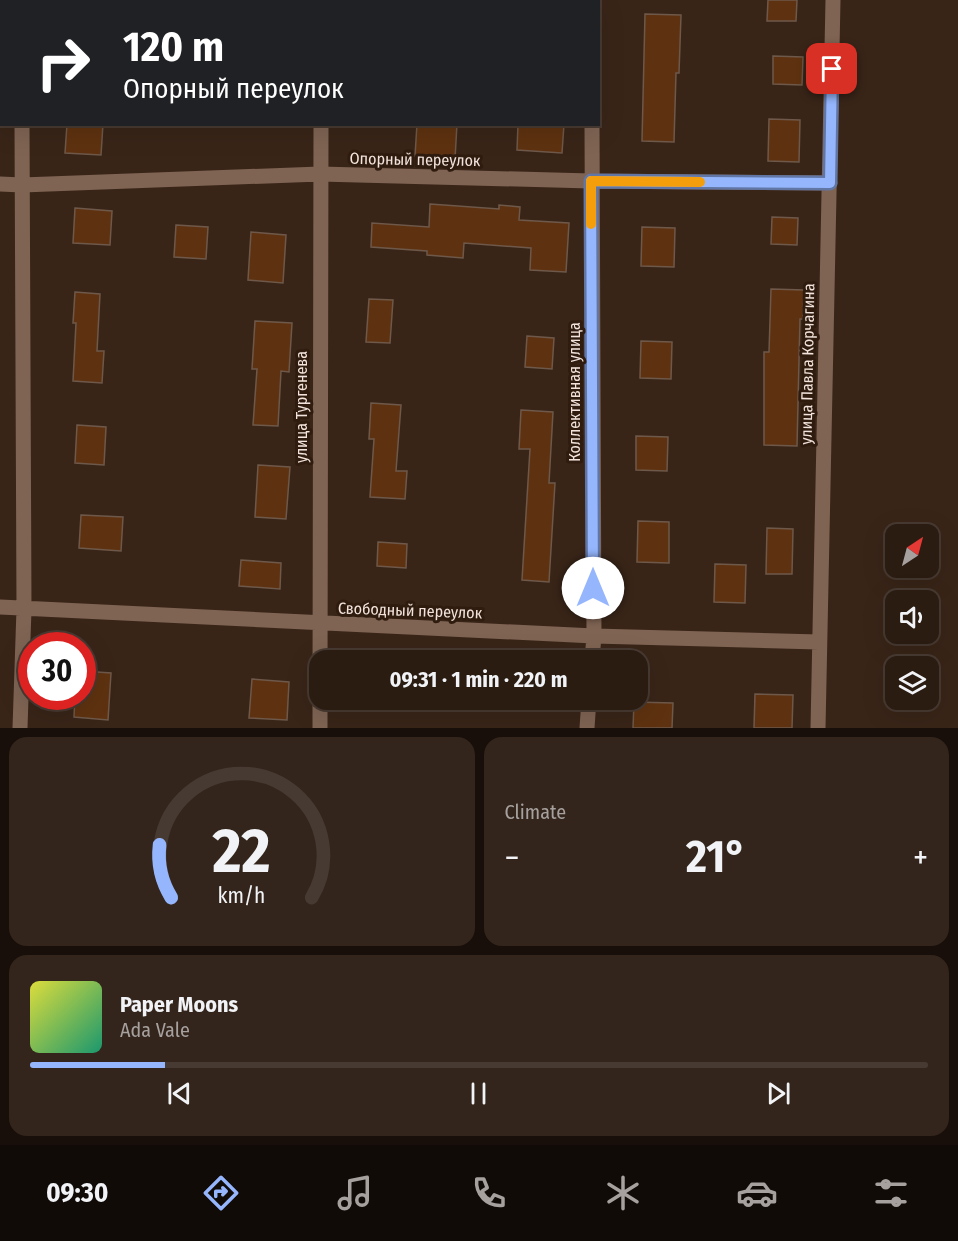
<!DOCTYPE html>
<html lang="en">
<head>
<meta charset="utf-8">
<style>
	body { margin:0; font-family:"Fira Sans Condensed",sans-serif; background:#33251b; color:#f1f3f6; height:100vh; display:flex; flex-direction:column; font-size:22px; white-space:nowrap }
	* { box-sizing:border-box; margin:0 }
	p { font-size:20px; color:#a6a19f }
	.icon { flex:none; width:33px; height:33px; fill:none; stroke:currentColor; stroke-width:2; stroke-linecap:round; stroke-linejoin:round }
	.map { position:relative; height:728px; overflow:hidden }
	.side { display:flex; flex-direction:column; gap:9px; padding:9px; background:#180f0a; flex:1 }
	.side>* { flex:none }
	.banner { position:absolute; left:0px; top:0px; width:600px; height:126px; box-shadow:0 6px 24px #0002,0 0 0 2px #473a32; background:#202124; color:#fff; overflow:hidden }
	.needle { width:39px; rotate:36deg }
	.fabs { position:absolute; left:885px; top:524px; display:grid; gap:12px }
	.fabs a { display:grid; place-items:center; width:54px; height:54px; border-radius:12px; background:#2b1c12; box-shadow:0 6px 24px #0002,0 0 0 2px #473a32; font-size:30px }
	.speed { position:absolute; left:18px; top:632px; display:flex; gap:12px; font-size:30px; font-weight:700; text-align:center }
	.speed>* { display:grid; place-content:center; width:78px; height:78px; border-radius:50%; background:#2b1c12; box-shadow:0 6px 24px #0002,0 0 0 2px #473a32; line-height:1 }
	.speed .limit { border:9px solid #d22; background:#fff; color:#111 }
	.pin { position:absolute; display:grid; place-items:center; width:51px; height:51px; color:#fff; margin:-26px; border-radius:12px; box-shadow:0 3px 9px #0006 }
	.me { position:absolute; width:66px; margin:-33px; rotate:0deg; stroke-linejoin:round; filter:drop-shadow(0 0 4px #0008) }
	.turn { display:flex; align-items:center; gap:21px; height:126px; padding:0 24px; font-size:27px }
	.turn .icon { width:78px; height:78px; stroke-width:2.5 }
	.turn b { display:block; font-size:42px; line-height:51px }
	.big { font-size:45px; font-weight:700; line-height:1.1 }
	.side .tile { flex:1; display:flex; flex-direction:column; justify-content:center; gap:9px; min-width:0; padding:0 21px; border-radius:18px; background:#33251b }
	.side .dial { align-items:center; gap:0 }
	.dial svg { height:156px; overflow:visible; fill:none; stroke:#473a32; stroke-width:7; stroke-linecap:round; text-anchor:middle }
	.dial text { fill:#f1f3f6; stroke:none }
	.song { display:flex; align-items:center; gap:18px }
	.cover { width:72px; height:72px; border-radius:9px; background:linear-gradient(135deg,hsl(60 70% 55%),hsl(160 70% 35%)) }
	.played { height:6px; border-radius:3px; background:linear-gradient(90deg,#95b6fd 15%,#473a32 15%) }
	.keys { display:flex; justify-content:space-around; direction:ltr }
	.heat { display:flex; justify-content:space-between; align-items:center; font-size:33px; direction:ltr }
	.side .tiles { flex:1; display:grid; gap:9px; grid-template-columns:1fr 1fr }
	.tile:last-child { grid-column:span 2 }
	.trip { position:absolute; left:309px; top:650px; width:339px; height:60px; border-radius:18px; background:#2b1c12; box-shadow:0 6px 24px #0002,0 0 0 2px #473a32; font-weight:700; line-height:60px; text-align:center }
	.tab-bar { display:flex; height:96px; justify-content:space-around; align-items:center; background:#110b07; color:#a6a19f }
	.tab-bar .icon { width:42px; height:42px }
	.tab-bar .current { color:#95b6fd }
	.tab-bar b { font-size:27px; color:#f1f3f6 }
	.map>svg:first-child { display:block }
</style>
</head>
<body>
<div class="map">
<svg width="958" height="728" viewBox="0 0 958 728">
	<rect width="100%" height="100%" fill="#392518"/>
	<!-- building -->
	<path fill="#5e3210" stroke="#6e5849" stroke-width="1.5" d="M 768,0 L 797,0 L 796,21 L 767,21 Z
		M 645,14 L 681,15 L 679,73 L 676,73 L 674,142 L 642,141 Z
		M 773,56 L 803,57 L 802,85 L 773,84 Z
		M 769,119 L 800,120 L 799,162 L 768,161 Z
		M 67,124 L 103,124 L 101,155 L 65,153 Z
		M 417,124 L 457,124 L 455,159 L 415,156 Z
		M 518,124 L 564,124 L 562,153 L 517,150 Z
		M 430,204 L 499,209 L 499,205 L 520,207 L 519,220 L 569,223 L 566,272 L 530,270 L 531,248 L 464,243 L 463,258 L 427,255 L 427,251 L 371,247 L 372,223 L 429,227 Z
		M 75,208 L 112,211 L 110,245 L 73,243 Z
		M 772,217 L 798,218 L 797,245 L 771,244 Z
		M 176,225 L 208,227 L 206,259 L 174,257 Z
		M 642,227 L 675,228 L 674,267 L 641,266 Z
		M 251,232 L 286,235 L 283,283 L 248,280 Z
		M 771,289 L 804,290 L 803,319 L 800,319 L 797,446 L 764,445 L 764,352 L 769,352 Z
		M 75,292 L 100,294 L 97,351 L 104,351 L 102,383 L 73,381 L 76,323 L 73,323 Z
		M 369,299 L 393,300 L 390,343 L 366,342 Z
		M 255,321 L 292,323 L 289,372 L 281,371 L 278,426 L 253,425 L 257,369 L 252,369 Z
		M 527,336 L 554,338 L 552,369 L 525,367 Z
		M 641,341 L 672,342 L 671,379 L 640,378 Z
		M 371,403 L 401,405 L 396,471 L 407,471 L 405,499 L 370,497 L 374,439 L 369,439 Z
		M 521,410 L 553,412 L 549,483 L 555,483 L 549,582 L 522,580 L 530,449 L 519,449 Z
		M 77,425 L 106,427 L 104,465 L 75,463 Z
		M 636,436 L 668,437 L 667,471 L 636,470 Z
		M 258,465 L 290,467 L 286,519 L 255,517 Z
		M 81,515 L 123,517 L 121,551 L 79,548 Z
		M 638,521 L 669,522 L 669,563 L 637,562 Z
		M 767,528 L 793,529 L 792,574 L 766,574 Z
		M 378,542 L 407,544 L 406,568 L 377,566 Z
		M 241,560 L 281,563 L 280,589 L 239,586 Z
		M 715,564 L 746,565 L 745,603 L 714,602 Z
		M 82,671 L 111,673 L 108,720 L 74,717 L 75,696 L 82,696 Z
		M 252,679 L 289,682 L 287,720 L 249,718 Z
		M 755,694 L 793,695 L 792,728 L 754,728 Z
		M 634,702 L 673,703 L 672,728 L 633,728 Z"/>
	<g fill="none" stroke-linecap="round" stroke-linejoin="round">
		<!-- minor -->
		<path stroke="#7f6453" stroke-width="15" d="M 21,0 L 21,2
			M 321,2 L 321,0
			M 594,2 L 594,0
			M 592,124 L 594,636 L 592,660
			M 0,184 L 22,185 L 320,174 L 591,181 L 830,183
			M 0,607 L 594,636 L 819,642
			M 320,690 L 321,124
			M 320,699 L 320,728
			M 20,728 L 24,609 L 22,124
			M 587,728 L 589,699
			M 818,728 L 833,0"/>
	</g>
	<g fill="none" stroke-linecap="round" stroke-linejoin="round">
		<!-- route casing -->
		<g stroke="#6176a4" stroke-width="15">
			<path id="route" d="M 593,588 L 591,181 L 830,183 L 832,69"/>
		</g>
		<!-- route -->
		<use href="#route" stroke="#95b6fd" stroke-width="10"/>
		<!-- slow -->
		<path stroke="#f59e0b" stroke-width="10" d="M 591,224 L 591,181 L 700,182"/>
	</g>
	<g text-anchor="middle" stroke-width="6" stroke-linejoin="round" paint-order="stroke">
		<!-- street labels -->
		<g font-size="16" fill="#f2e4dc" stroke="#2f1c0f">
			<text transform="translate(415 159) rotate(1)" y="6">Опорный переулок</text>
			<text transform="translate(807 364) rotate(-89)" y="6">улица Павла Корчагина</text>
			<text transform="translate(574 392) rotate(-90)" y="6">Коллективная улица</text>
			<text transform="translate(301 407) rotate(-90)" y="6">улица Тургенева</text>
			<text transform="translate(410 610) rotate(2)" y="6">Свободный переулок</text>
		</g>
	</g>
</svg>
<div class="fabs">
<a><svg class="needle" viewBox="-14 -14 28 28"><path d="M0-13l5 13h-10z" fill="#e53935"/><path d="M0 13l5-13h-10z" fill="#a6a19f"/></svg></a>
<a><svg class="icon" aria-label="sound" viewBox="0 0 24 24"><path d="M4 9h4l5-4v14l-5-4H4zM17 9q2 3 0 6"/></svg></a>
<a><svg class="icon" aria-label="layers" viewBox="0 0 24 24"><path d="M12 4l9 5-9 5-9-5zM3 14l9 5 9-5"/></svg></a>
</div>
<div class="speed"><div class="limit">30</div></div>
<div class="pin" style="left:832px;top:69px;background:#d93025"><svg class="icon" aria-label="arrive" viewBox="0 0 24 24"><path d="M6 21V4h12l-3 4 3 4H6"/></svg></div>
<svg class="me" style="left:593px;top:588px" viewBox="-20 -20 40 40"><circle r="19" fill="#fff"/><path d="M0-13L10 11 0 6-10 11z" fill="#95b6fd"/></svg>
<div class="trip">09:31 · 1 min · 220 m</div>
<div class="banner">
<div class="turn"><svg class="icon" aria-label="right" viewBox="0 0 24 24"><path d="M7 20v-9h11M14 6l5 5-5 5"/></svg><div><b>120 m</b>Опорный переулок</div></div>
</div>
</div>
<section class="side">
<div class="tiles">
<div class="tile dial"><svg viewBox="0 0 100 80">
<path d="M14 69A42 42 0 1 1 86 69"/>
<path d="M14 69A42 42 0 0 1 8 42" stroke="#95b6fd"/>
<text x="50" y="56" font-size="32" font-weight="700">22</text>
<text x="50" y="72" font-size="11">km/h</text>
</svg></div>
<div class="tile"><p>Climate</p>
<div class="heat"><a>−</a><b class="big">21°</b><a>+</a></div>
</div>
<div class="tile">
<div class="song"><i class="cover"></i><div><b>Paper Moons</b><p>Ada Vale</p></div></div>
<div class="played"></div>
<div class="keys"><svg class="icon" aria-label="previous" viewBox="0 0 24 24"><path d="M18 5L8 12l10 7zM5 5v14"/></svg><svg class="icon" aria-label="pause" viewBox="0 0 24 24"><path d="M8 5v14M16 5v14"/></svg><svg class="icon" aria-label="next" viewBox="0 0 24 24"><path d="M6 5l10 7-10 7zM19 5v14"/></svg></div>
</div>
</div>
</section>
<nav class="tab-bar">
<b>09:30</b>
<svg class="icon current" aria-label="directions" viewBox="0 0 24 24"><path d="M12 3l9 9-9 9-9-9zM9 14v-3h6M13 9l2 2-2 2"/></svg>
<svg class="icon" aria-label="music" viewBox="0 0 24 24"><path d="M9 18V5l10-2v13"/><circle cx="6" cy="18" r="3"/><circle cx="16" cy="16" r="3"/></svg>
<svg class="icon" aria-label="phone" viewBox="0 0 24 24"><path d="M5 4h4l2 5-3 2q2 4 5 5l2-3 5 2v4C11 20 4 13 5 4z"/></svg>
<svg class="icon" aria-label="climate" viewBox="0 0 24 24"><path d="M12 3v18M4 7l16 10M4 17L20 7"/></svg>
<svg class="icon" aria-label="car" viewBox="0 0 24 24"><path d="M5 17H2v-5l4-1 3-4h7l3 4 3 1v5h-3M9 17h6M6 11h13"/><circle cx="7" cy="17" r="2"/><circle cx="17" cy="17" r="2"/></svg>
<svg class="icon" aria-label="filters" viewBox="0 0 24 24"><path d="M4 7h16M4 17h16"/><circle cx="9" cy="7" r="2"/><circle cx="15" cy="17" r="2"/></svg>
</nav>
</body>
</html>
